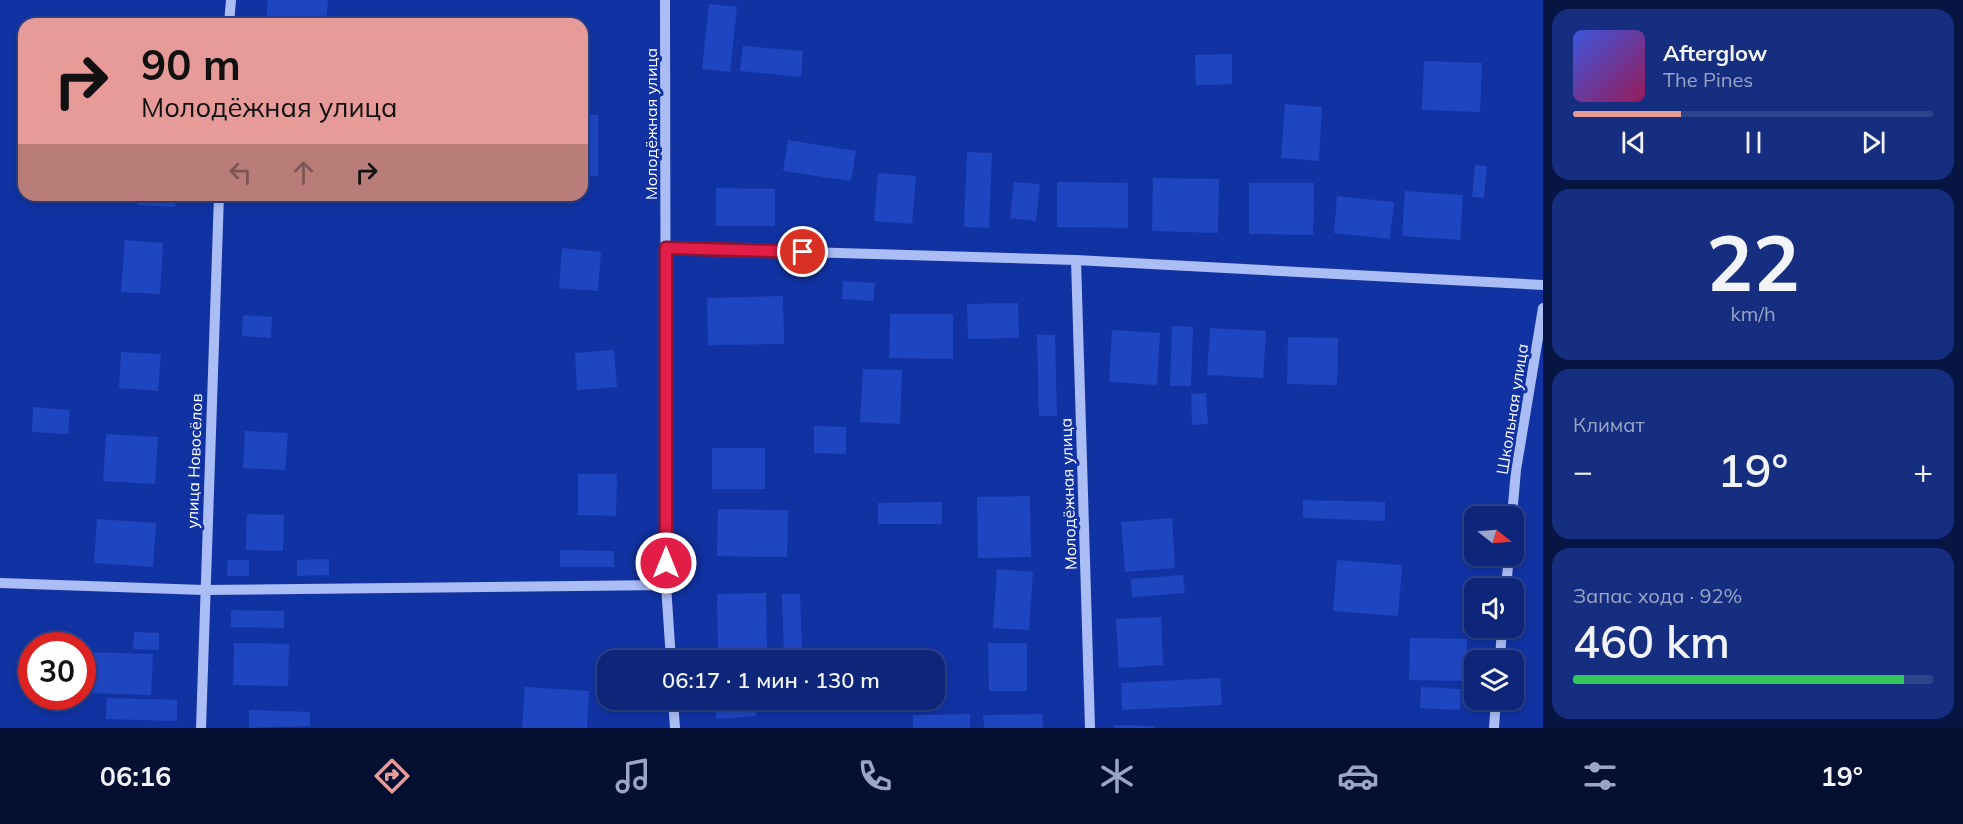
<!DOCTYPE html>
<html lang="ru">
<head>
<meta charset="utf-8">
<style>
	body { margin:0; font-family:Mulish,sans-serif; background:#162e7f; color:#f1f3f6; height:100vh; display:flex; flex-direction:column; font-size:22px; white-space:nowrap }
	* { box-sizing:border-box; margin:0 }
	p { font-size:20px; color:#9aa5c7 }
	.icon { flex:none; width:33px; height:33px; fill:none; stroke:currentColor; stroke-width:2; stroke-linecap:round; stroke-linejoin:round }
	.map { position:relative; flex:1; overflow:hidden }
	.sheet { display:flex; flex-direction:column; gap:9px; padding:9px; background:#071543; width:420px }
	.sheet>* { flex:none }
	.guide { position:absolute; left:18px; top:18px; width:570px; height:183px; border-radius:18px; box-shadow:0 3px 9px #0003,0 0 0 2px #2d438b; background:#e69b98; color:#111; overflow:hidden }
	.needle { width:39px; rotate:107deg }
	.controls { position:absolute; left:1464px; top:506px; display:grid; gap:12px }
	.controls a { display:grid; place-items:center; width:60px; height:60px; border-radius:12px; background:#0d267a; box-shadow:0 3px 9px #0003,0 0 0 2px #2d438b; font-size:30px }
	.speed { position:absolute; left:18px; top:632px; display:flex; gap:12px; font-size:30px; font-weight:700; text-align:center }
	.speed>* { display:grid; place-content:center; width:78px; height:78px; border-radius:50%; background:#0d267a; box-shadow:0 3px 9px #0003,0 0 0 2px #2d438b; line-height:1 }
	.speed .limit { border:9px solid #d22; background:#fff; color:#111 }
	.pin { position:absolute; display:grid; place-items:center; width:51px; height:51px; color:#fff; margin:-26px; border:3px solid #fff; border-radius:50%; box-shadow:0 2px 6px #0007 }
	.me { position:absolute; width:66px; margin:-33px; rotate:0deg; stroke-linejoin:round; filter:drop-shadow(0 0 4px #0008) }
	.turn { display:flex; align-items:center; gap:21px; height:126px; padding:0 24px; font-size:27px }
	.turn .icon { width:78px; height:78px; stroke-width:2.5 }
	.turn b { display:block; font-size:42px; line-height:51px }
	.lanes { display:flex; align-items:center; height:57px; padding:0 24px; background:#0003; justify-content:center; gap:30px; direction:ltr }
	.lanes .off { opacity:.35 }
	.big { font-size:45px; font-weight:600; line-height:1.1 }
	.sheet .card { flex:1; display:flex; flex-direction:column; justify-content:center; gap:9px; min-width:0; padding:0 21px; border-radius:18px; background:#162e7f }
	.sheet .dial { align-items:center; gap:0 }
	.dial b { font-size:78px; line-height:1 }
	.song { display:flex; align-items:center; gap:18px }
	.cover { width:72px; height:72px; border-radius:9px; background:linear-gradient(135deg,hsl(230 70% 55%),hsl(330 70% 35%)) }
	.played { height:6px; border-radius:3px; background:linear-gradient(90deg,#e69b98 30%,#2d438b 30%) }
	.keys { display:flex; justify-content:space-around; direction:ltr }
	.heat { display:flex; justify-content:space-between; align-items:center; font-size:33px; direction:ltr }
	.charge { height:9px; border-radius:4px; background:linear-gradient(90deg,#34c759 92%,#2d438b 0) }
	.trip { position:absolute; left:597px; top:650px; width:348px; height:60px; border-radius:18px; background:#0d267a; box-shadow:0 3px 9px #0003,0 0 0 2px #2d438b; font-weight:600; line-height:60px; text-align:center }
	.dock { display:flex; height:96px; justify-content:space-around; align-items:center; background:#050f31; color:#9aa5c7 }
	.dock .icon { width:42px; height:42px }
	.dock .current { color:#e69b98 }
	.dock b { font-size:27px; color:#f1f3f6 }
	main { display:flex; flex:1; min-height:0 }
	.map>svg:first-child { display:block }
</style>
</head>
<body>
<main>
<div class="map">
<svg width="1543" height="728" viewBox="0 0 1543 728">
	<rect width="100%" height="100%" fill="#1132a2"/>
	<!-- building -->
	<path fill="#1f46c1" d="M 268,0 L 328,0 L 326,24 L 266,24 Z
		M 709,4 L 737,7 L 730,72 L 702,69 Z
		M 743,46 L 803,51 L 801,77 L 740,71 Z
		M 1232,54 L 1232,84 L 1196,85 L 1195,55 Z
		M 1424,61 L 1482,63 L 1480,112 L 1422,110 Z
		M 1285,104 L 1322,107 L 1319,161 L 1281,158 Z
		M 582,115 L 598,115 L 598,176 L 582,176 Z
		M 788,140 L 856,151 L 851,181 L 783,171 Z
		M 967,152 L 992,153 L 989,228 L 964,227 Z
		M 1475,165 L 1487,166 L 1484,198 L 1472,197 Z
		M 878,173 L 916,176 L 912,224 L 874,221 Z
		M 1153,178 L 1219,179 L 1218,233 L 1152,231 Z
		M 1014,182 L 1040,184 L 1036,221 L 1010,218 Z
		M 1057,182 L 1128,183 L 1128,228 L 1057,227 Z
		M 1249,183 L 1314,183 L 1313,235 L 1249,234 Z
		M 716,188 L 775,189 L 775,226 L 716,226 Z
		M 1405,191 L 1463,195 L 1460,240 L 1402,236 Z
		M 137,195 L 176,195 L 175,207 L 137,205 Z
		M 1337,196 L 1394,202 L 1390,239 L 1334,233 Z
		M 125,240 L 163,243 L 160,294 L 121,292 Z
		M 562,248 L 601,252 L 598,291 L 559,288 Z
		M 843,281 L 875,283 L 873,301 L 842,299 Z
		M 783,296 L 784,344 L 708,345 L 707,298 Z
		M 1018,303 L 1019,338 L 968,339 L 967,304 Z
		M 890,314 L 953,314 L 953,359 L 889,358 Z
		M 243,315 L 272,317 L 271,338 L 242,336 Z
		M 1172,326 L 1193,327 L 1191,386 L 1170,386 Z
		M 1210,328 L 1266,331 L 1263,378 L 1207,375 Z
		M 1112,330 L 1160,333 L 1157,385 L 1109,382 Z
		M 1037,335 L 1055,335 L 1057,416 L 1039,416 Z
		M 1288,337 L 1338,338 L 1337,385 L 1287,384 Z
		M 614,350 L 617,387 L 577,390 L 575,353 Z
		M 121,352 L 161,354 L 158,391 L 119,388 Z
		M 863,369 L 902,370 L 900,424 L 860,422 Z
		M 1206,393 L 1208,424 L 1192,425 L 1191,394 Z
		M 33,407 L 70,410 L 68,434 L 32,432 Z
		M 814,426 L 846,427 L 846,454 L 814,453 Z
		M 245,431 L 288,433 L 285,470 L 243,468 Z
		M 106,434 L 158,437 L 155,484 L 103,481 Z
		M 712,448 L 765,448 L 765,489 L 712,489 Z
		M 578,474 L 617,474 L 616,516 L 578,515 Z
		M 1030,496 L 1031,557 L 978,558 L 977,497 Z
		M 1303,500 L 1385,502 L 1385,521 L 1303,518 Z
		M 942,502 L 942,524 L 878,524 L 878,503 Z
		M 718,509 L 788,510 L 787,557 L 717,556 Z
		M 247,514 L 284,515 L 283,551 L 246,550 Z
		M 1172,518 L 1175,568 L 1125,572 L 1121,522 Z
		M 97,519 L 156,523 L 153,567 L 94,563 Z
		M 560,550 L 614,551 L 614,567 L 560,567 Z
		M 329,559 L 329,575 L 297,576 L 297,560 Z
		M 228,560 L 249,560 L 249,576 L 227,576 Z
		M 1337,560 L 1402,565 L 1398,616 L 1333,611 Z
		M 997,569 L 1033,572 L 1029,630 L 993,628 Z
		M 1183,575 L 1185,593 L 1132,597 L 1131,579 Z
		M 766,593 L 767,652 L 718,653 L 717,594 Z
		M 782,594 L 800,594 L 802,654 L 784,655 Z
		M 231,610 L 284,611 L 284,628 L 231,627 Z
		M 1161,617 L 1163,665 L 1119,668 L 1116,619 Z
		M 134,632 L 159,633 L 159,650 L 133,649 Z
		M 1410,638 L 1467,639 L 1466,681 L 1409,680 Z
		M 234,643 L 289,644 L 288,686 L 233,685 Z
		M 988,643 L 1027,643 L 1027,691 L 989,691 Z
		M 82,652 L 153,654 L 151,695 L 82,693 Z
		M 1220,678 L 1222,705 L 1122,710 L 1121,683 Z
		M 525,687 L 589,691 L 587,728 L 522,728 Z
		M 1421,687 L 1461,689 L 1460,710 L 1420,708 Z
		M 107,698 L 177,700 L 177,721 L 106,719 Z
		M 715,699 L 755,699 L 756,716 L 716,719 Z
		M 249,710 L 310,712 L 310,726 L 249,728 Z
		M 970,714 L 970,728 L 913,728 L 913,715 Z
		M 1042,714 L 1043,728 L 984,728 L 983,715 Z
		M 1114,725 L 1155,726 L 1155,728 L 1114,728 Z"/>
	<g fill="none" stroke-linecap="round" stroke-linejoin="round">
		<!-- minor -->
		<path stroke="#abbdf5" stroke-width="10" d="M 665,0 L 666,585 L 671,660
			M 229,24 L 231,0
			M 666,248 L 1076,260 L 1543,285
			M 1076,260 L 1090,728
			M 1512,516 L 1516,470 L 1543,308
			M 0,583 L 204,590 L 666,585
			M 1506,588 L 1509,555
			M 1500,660 L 1502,627
			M 673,699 L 675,728
			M 201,728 L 219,195
			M 1494,728 L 1496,699"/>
	</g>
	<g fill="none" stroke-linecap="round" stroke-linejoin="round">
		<!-- route casing -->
		<g stroke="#92132f" stroke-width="15">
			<path id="route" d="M 666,563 L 666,248 L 803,252"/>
		</g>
		<!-- route -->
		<use href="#route" stroke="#e11d48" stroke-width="10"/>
	</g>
	<g text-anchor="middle" stroke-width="6" stroke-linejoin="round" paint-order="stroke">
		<!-- street labels -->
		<g font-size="16" fill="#fff" stroke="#1132a2">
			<text transform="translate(651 124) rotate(-90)" y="6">Молодёжная улица</text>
			<text transform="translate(1512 409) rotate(-81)" y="6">Школьная улица</text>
			<text transform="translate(194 461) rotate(-88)" y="6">улица Новосёлов</text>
			<text transform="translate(1068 494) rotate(-92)" y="6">Молодёжная улица</text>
		</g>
	</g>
</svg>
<div class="controls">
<a><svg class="needle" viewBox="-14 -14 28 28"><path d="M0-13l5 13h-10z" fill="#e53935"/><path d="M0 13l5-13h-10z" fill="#9aa5c7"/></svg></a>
<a><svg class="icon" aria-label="sound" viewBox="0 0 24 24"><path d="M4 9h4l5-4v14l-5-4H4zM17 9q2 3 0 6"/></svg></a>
<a><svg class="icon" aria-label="layers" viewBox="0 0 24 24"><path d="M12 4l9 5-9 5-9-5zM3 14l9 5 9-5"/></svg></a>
</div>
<div class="speed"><div class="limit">30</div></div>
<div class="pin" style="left:803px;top:252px;background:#d93025"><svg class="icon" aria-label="arrive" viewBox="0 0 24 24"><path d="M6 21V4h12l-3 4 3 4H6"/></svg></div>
<svg class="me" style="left:666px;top:563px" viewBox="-20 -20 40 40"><circle r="17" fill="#e11d48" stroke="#fff" stroke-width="3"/><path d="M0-11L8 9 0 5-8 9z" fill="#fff"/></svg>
<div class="trip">06:17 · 1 мин · 130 m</div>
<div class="guide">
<div class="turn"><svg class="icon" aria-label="right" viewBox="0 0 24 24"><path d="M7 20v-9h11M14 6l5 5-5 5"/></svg><div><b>90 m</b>Молодёжная улица</div></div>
<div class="lanes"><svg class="icon off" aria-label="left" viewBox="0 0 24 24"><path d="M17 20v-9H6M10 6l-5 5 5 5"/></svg><svg class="icon off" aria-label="ahead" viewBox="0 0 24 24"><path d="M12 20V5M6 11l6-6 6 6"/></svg><svg class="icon" aria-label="right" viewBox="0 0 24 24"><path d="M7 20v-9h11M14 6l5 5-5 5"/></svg></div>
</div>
</div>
<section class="sheet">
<div class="card">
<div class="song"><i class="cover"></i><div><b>Afterglow</b><p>The Pines</p></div></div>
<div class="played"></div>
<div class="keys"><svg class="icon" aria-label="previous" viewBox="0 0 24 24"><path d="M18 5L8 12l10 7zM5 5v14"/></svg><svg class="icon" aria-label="pause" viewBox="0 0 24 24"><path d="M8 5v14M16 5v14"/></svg><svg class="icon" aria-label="next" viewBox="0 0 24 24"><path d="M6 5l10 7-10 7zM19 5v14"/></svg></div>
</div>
<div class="card dial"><b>22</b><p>km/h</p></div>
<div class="card"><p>Климат</p>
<div class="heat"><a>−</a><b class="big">19°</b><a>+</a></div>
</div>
<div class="card"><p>Запас хода · 92%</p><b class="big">460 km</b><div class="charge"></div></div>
</section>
</main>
<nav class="dock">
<b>06:16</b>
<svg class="icon current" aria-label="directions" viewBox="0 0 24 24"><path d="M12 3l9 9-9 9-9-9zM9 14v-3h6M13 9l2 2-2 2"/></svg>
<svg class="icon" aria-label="music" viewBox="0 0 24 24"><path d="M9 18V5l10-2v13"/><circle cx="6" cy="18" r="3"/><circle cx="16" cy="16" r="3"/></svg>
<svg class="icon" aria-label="phone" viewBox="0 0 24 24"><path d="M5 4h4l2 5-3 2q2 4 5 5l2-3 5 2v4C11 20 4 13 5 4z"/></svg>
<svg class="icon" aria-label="climate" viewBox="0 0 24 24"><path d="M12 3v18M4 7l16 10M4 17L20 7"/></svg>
<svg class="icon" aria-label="car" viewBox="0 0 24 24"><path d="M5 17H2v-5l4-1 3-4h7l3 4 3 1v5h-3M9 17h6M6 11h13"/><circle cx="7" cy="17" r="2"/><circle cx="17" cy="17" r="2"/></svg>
<svg class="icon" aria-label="filters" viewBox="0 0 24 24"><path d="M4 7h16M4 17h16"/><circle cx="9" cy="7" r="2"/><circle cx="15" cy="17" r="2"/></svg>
<b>19°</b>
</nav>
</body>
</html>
